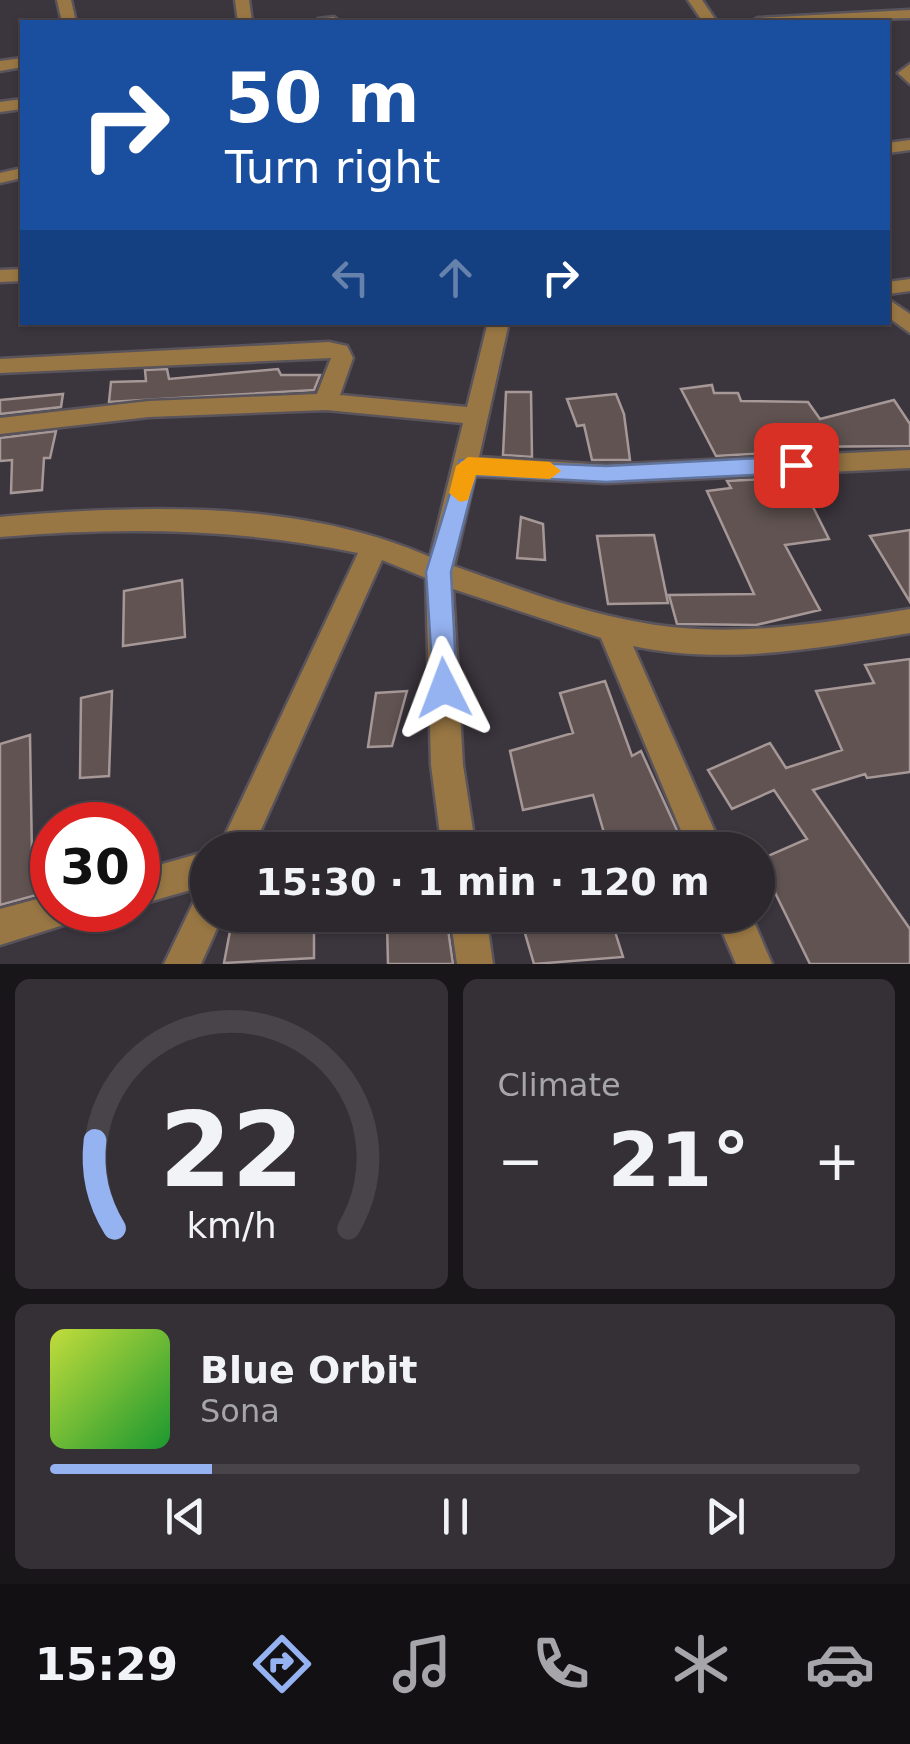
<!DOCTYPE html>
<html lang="en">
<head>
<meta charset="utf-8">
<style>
	body { margin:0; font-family:"DejaVu Sans",sans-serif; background:#343036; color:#f1f3f6; height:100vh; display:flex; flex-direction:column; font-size:38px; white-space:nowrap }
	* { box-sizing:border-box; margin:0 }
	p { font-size:32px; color:#a6a6aa }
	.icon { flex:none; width:55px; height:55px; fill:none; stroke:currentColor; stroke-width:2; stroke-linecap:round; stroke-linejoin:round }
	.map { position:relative; height:964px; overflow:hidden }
	.panel { display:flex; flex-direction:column; gap:15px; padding:15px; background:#181619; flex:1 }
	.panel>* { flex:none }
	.banner { position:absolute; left:20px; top:20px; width:870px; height:305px; border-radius:0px; box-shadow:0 2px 8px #0004,0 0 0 2px #48444a; background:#1a4fa0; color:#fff; overflow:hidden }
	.speed { position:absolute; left:30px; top:802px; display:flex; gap:20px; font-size:50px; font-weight:700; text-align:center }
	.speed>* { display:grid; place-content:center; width:130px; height:130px; border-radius:50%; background:#2c282e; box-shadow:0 2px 8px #0004,0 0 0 2px #48444a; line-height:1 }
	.speed .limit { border:15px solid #d22; background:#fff; color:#111 }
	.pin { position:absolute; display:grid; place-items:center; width:85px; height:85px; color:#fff; margin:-42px; border-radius:20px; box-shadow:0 5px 15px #0006 }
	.me { position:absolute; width:110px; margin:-55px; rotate:357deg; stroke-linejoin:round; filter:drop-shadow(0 0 8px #0008) }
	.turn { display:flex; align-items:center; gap:35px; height:210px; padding:0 40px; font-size:45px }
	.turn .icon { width:130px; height:130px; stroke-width:2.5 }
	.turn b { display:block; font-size:70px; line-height:85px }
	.lanes { display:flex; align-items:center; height:95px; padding:0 40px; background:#0003; justify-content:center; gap:50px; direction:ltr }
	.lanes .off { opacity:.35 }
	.big { font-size:75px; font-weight:700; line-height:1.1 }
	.panel .tile { flex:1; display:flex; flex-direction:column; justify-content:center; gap:15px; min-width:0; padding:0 35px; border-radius:15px; background:#343036 }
	.panel .dial { align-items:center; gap:0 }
	.dial svg { height:260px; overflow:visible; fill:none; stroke:#48444a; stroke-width:7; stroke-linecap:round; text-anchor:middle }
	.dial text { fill:#f1f3f6; stroke:none }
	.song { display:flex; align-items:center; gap:30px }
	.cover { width:120px; height:120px; border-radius:15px; background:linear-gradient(135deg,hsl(70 70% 55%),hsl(130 70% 35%)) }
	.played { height:10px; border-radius:5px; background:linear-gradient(90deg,#95b2f1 20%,#48444a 20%) }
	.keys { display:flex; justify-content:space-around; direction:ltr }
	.heat { display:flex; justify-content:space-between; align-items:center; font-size:55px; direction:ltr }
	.panel .tiles { flex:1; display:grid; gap:15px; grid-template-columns:1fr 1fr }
	.tile:last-child { grid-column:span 2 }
	.trip { position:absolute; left:190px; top:832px; width:585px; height:100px; border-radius:50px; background:#2c282e; box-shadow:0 2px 8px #0004,0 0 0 2px #48444a; font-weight:700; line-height:100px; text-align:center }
	.menu { display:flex; height:160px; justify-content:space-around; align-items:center; background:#121012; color:#a6a6aa }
	.menu .icon { width:70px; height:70px }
	.menu .active { color:#95b2f1 }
	.menu b { font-size:45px; color:#f1f3f6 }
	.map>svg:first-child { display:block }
</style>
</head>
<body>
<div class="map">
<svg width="910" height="964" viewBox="0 0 910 964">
	<rect width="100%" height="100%" fill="#3b353d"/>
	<!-- building -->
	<path fill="#605351" stroke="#a69896" stroke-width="2.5" d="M 167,369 L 169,379 L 278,369 L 281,375 L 320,375 L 314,390 L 109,402 L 111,382 L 146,381 L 145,370 Z
		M 712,385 L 714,393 L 738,393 L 741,401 L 808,402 L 820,419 L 894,400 L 910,424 L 910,446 L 783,447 L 785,452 L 716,456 L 681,389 Z
		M 506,392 L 531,392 L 532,457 L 503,455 Z
		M 63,394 L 61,407 L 0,414 L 0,400 Z
		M 616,394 L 624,414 L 630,460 L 592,460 L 584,425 L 577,426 L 567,399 Z
		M 56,431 L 50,458 L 44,458 L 42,490 L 11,493 L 12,460 L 0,461 L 0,438 Z
		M 798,477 L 829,539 L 785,545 L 820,610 L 756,625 L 677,624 L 669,595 L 754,594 L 707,491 L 731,488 L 727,481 Z
		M 521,517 L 543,524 L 545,560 L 517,558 Z
		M 910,530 L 910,602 L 870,536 Z
		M 654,535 L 668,603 L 608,604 L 597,536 Z
		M 182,580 L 185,637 L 123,646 L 124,591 Z
		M 910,659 L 910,772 L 867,778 L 865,774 L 813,790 L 910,929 L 910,964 L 810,964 L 759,860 L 807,839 L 774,790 L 732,809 L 708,770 L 770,743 L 786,768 L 842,750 L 816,691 L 874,683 L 865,665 Z
		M 605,681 L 632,756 L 641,751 L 681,839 L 658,850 L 609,850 L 593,795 L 523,810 L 510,751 L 573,733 L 560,693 Z
		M 112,691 L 109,776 L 80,778 L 81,698 Z
		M 407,691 L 392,746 L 368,747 L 376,693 Z
		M 30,735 L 32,858 L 52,852 L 51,891 L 0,905 L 0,744 Z
		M 233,915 L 314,915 L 314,958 L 224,963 Z
		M 420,915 L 446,915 L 453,964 L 388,964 L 387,923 Z
		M 612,922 L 623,957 L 534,964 L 524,930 Z"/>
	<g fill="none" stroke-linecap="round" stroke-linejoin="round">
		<!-- minor casing -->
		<g stroke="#59535b" stroke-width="5">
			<path id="minor" d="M 57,0 L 71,0 L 76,22 L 62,22 Z
				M 235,0 L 249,0 L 252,22 L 238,22 Z
				M 688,0 L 702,0 L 717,22 L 703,22 Z
				M 910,10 L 910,18 L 751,22 L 758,18 Z
				M 334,17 L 340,22 L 316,22 L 318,19 Z
				M 22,58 L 22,67 L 0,71 L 0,61 Z
				M 910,64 L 910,84 L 898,73 Z
				M 22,99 L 22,109 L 0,112 L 0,102 Z
				M 910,140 L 910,150 L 888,153 L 888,143 Z
				M 22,168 L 22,178 L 0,183 L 0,173 Z
				M 22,269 L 22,281 L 0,282 L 0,270 Z
				M 910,279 L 910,291 L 888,294 L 888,282 Z
				M 888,299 L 910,314 L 910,333 L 888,317 Z
				M 488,322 L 509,322 L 479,457 L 606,465 L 910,450 L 910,468 L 606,483 L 475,476 L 454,566 C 516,588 579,612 644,623 C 732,639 823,623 910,609 L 910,633 C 819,648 724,666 633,646 L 723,850 L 689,850 L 601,638 L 453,589 L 463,765 L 476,850 L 442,850 L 431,765 L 426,578 L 382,560 L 252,850 L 218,850 L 358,553 C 240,528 121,527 0,537 L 0,517 C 140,505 298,499 430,557 L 463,423 L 326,410 L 149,417 L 0,434 L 0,418 L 149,401 L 317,394 L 331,358 L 0,373 L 0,359 L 329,342 L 347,346 L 353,358 L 340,395 L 467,407 Z
				M 208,851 L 208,885 L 138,905 L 138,871 Z
				M 208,892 L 208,915 L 223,915 L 201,964 L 164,964 L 196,897 Z
				M 52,895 L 52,910 L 79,910 L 73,922 L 0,945 L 0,909 Z
				M 450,915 L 486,915 L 493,964 L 457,964 Z
				M 715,915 L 751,915 L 772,964 L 736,964 Z"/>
		</g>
		<!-- minor -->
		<use href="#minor" fill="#974" fill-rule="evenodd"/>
	</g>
	<!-- route -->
	<path fill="#95b2f1" stroke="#61749d" stroke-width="2.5" d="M 796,456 L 807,465 L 796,473 L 606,482 L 476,475 L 451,572 L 457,688 L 453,697 L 444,701 L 434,697 L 426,572 L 460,460 L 606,466 Z"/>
	<!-- slow -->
	<path fill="#f59e0b" d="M 468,457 L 550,462 L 561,471 L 550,479 L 476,475 L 468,500 L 460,502 L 449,493 L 456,466 Z"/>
</svg>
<div class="speed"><div class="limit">30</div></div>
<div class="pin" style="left:796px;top:465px;background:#d93025"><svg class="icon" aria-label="arrive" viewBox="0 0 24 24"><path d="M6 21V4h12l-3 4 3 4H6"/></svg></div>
<svg class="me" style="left:444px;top:688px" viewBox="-20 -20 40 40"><path d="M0-17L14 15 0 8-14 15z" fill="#95b2f1" stroke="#fff" stroke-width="4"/></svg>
<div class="trip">15:30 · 1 min · 120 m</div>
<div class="banner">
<div class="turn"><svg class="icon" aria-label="right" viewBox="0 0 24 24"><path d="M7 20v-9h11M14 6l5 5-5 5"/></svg><div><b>50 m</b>Turn right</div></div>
<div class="lanes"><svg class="icon off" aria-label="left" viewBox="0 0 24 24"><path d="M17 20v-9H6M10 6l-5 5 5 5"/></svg><svg class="icon off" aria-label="ahead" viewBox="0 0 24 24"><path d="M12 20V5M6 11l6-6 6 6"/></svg><svg class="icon" aria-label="right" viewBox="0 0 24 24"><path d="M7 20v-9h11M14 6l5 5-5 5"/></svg></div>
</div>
</div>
<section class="panel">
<div class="tiles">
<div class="tile dial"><svg viewBox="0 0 100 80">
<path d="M14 69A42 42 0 1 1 86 69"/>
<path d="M14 69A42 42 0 0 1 8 42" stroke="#95b2f1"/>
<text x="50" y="56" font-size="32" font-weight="700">22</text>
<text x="50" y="72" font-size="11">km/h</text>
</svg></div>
<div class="tile"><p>Climate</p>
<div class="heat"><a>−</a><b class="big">21°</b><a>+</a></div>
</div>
<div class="tile">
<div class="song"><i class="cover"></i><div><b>Blue Orbit</b><p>Sona</p></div></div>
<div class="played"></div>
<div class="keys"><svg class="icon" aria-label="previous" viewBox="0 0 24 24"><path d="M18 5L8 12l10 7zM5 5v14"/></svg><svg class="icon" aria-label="pause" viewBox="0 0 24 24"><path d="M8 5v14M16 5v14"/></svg><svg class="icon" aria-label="next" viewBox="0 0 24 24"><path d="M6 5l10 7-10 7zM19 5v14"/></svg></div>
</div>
</div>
</section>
<nav class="menu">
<b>15:29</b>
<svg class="icon active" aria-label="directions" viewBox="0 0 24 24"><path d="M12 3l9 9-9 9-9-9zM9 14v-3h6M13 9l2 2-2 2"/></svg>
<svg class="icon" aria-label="music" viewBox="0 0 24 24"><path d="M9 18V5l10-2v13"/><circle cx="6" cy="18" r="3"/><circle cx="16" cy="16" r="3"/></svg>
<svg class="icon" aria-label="phone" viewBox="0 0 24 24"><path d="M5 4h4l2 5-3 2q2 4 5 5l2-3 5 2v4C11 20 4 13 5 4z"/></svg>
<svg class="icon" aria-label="climate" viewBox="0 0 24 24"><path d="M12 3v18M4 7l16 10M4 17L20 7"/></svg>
<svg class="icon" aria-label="car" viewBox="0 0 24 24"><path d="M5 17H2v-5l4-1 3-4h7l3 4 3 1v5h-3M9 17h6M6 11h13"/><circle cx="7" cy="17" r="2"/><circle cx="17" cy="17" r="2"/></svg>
</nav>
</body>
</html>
